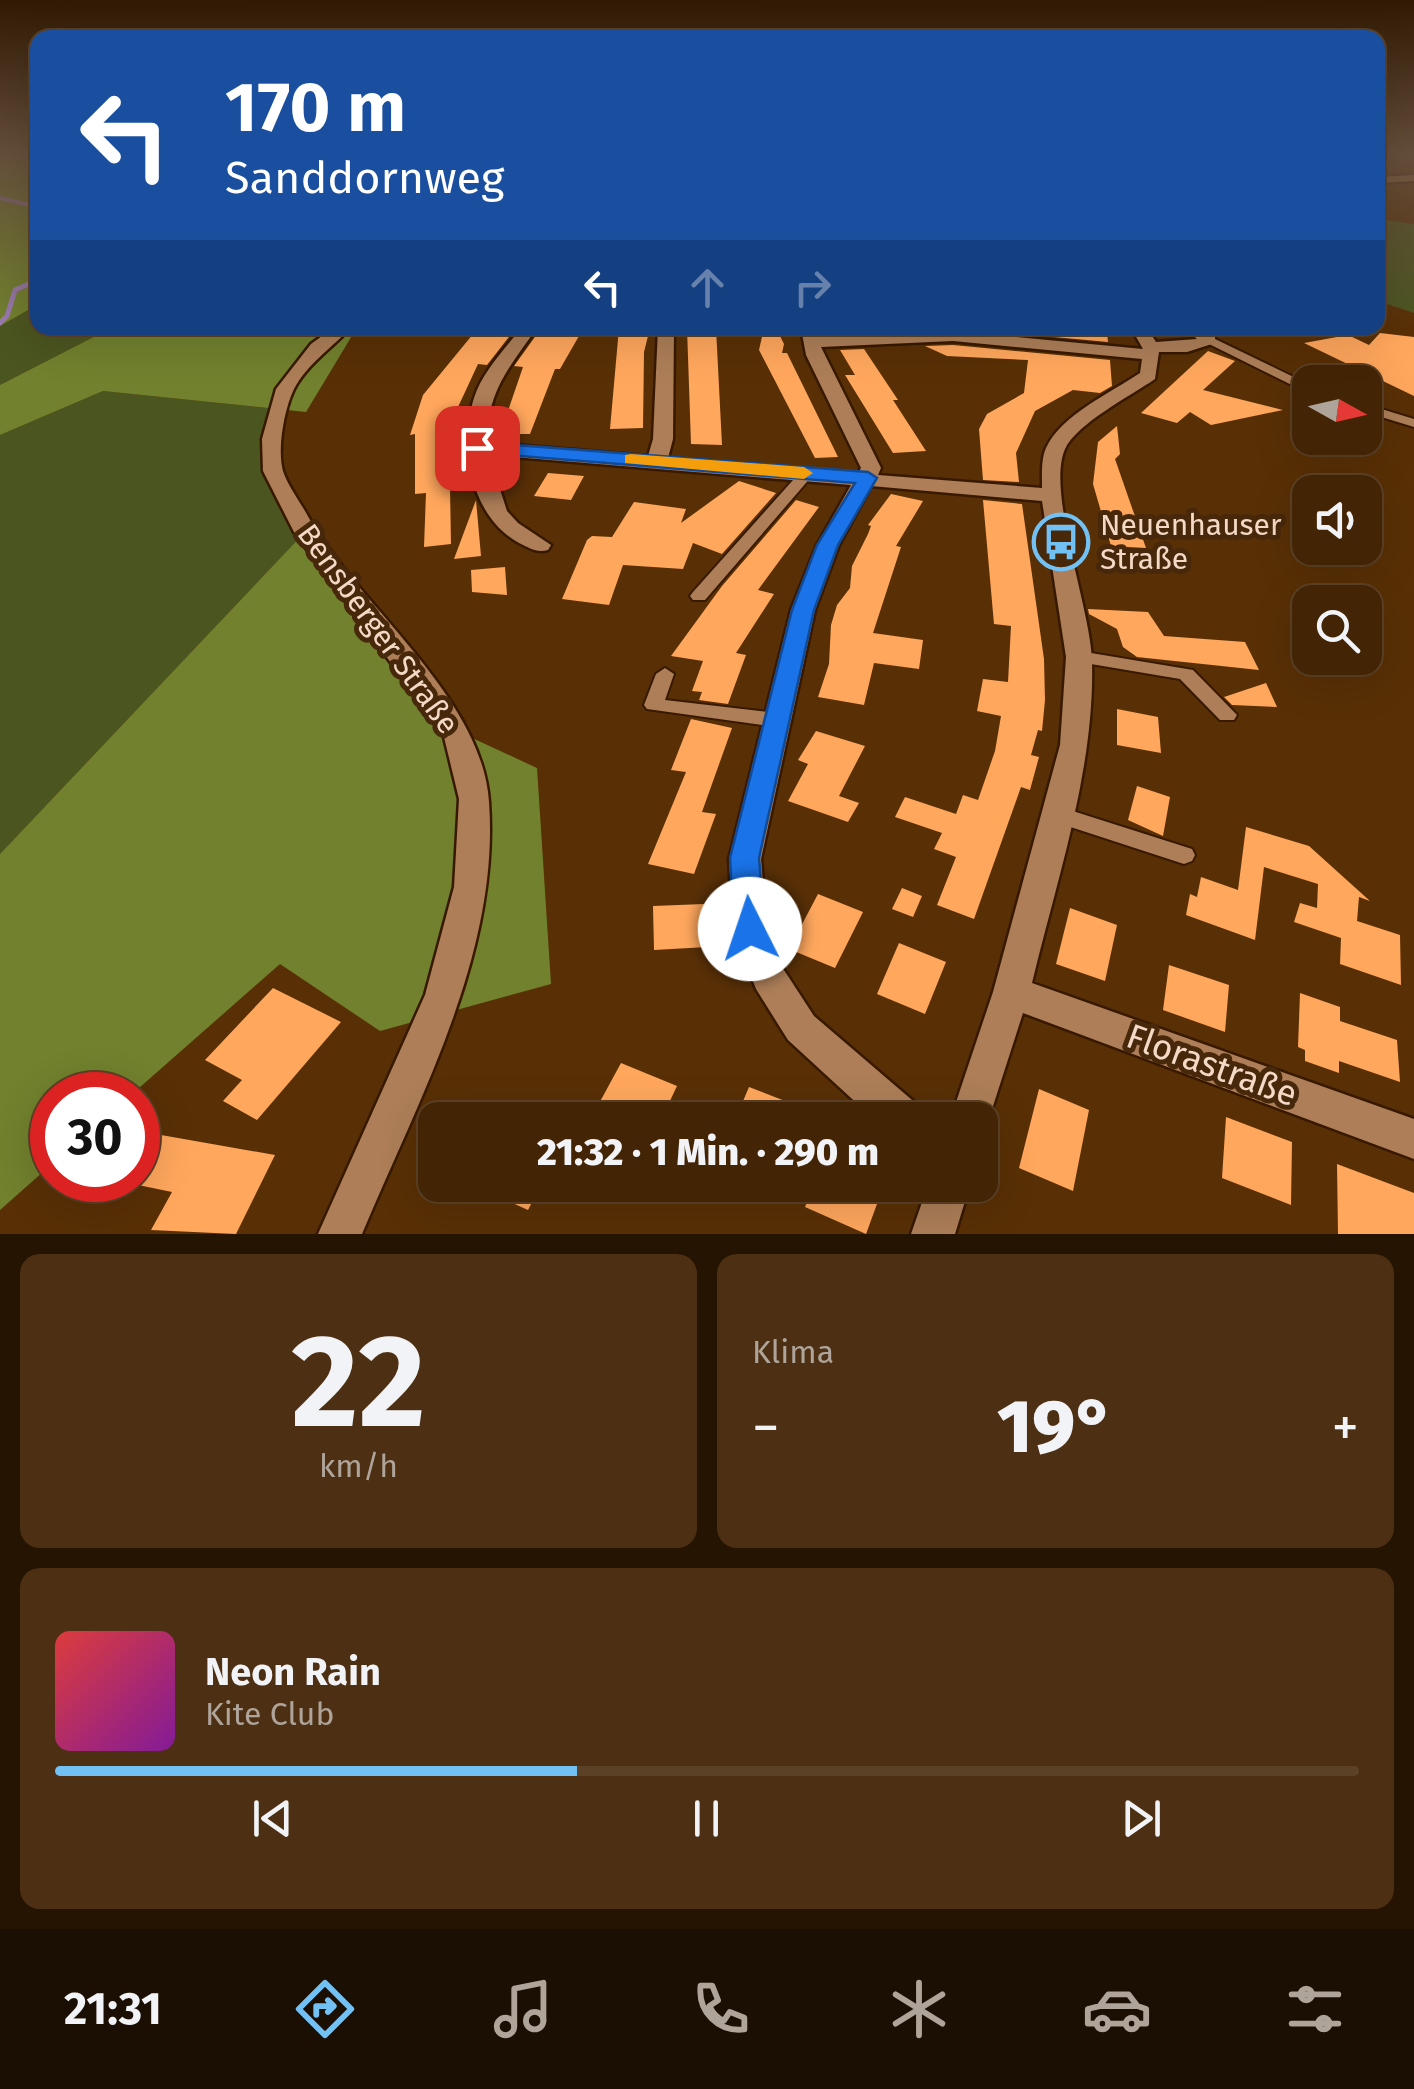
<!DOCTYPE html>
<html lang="de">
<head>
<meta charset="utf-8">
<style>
	body { margin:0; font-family:"Fira Sans",sans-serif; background:#4d3013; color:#f1f3f6; height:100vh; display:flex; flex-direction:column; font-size:38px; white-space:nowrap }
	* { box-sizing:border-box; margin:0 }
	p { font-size:32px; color:#afa49a }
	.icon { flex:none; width:55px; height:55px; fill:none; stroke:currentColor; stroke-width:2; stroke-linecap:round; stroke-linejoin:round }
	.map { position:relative; height:1234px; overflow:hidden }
	.panel { display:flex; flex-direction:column; gap:20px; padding:20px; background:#251402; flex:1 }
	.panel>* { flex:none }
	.guide { position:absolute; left:30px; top:30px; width:1355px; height:305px; border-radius:20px; box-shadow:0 10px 40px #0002,0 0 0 2px #5b4126; background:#1a4fa0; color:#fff; overflow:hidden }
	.needle { width:65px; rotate:98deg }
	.controls { position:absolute; left:1292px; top:365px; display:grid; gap:20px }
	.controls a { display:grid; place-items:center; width:90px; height:90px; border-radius:20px; background:#432404; box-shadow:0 10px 40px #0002,0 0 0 2px #5b4126; font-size:50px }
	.speed { position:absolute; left:30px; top:1072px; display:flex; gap:20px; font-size:50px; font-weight:700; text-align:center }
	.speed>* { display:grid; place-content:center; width:130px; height:130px; border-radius:50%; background:#432404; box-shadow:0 10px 40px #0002,0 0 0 2px #5b4126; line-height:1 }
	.speed .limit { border:15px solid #d22; background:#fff; color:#111 }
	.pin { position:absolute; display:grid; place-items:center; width:85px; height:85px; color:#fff; margin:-42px; border-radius:20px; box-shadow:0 5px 15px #0006 }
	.me { position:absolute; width:110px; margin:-55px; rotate:356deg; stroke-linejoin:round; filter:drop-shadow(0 0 8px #0008) }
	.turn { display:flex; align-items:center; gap:35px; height:210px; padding:0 30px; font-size:45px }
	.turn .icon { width:130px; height:130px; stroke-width:2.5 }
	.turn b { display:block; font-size:70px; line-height:85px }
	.lanes { display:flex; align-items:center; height:95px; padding:0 30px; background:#0003; justify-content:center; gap:50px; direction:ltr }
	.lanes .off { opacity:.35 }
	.big { font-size:75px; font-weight:800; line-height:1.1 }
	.panel .tile { flex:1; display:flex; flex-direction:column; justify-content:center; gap:15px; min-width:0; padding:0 35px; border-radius:20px; background:#4d3013 }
	.panel .dial { align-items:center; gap:0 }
	.dial b { font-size:130px; line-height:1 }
	.song { display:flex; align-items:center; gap:30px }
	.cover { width:120px; height:120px; border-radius:15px; background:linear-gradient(135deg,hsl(0 70% 55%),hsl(290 70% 35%)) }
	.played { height:10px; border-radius:5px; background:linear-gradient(90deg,#72c1f5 40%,#5b4126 40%) }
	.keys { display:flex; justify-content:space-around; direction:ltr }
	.heat { display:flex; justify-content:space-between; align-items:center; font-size:55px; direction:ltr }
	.panel .tiles { flex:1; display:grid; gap:20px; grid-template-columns:1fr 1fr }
	.tile:last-child { grid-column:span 2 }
	.trip { position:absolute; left:418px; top:1102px; width:580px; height:100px; border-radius:20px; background:#432404; box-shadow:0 10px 40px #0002,0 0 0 2px #5b4126; font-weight:800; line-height:100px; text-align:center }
	.tab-bar { display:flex; height:160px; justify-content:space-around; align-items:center; background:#1b0e02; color:#afa49a }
	.tab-bar .icon { width:70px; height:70px }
	.tab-bar .selected { color:#72c1f5 }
	.tab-bar b { font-size:45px; color:#f1f3f6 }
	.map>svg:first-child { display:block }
</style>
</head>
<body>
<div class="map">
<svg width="1414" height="1234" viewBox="0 0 1414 1234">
	<rect width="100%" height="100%" fill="#593006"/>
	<!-- green -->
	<path fill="#4b5520" d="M 1378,219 L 1414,224 L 1414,313 L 1378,301 Z
		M 37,305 L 38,328 L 111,328 L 0,385 L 0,326 Z
		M 103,391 L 279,409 L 273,471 L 305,532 L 0,854 L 0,435 Z"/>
	<!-- forest -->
	<path fill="#71812d" d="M 8,154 L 37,154 L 37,305 L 0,326 L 0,157 Z
		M 111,328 L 371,328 L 353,334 L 306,412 L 103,391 L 0,435 L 0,385 Z
		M 305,532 L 457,731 L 537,768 L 551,984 L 380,1031 L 280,964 L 131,1095 L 52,1095 L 52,1164 L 0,1210 L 0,854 Z"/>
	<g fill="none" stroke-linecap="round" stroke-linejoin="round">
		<!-- stream-far1 -->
		<path stroke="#9a7ab2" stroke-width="4" d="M 0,198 L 38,207"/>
		<!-- stream -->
		<path stroke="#9a7ab2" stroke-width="5" d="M 0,323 L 7,316 L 15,290 L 38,280"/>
	</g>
	<!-- building -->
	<path fill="#ffa75d" d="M 478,328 L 507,328 L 503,333 L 512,333 L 487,365 L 478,364 L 452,420 L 449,432 L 451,544 L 424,547 L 426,493 L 415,494 L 415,434 L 410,435 L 423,395 Z
		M 619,328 L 650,328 L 644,352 L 643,428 L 610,429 Z
		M 687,328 L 716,328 L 722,445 L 691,444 Z
		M 764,328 L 776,328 L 784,344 L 782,353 L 787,353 L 838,457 L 815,458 L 759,350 Z
		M 956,328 L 1047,328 L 1107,333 L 1108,342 Z
		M 1380,333 L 1414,337 L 1414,396 L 1304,343 L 1348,335 L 1369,345 Z
		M 537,334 L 579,336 L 560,369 L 555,369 L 530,434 L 500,434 L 523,367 L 514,366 Z
		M 953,345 L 1110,360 L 1112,386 L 1100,393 L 1073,390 L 1035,411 L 1016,453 L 1019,482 L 983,480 L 979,429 L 987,414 L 1024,393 L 1028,360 L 947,356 L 925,346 Z
		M 864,349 L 898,400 L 893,400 L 926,451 L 893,453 L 845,375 L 855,375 L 840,350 Z
		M 1208,351 L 1235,361 L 1203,390 L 1283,410 L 1211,425 L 1190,412 L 1177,423 L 1141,413 Z
		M 1117,426 L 1120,454 L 1115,459 L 1146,548 L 1111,546 L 1093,484 L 1098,442 Z
		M 548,473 L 584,476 L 571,500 L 534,496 Z
		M 739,481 L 776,493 L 722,554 L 693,543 L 683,569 L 623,565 L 609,605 L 562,599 L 587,540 L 592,536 L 612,537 L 634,502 L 686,509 L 681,523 Z
		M 891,494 L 923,501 L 896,546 L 901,547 L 873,633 L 923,640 L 919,669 L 874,663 L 864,705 L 818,697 L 829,664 L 831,625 L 837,605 L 850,588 L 852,566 L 868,534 L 871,526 L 868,525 Z
		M 476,500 L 481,556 L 454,559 Z
		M 796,500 L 819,507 L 758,590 L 774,594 L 736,653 L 746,655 L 728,704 L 699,700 L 702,692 L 692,691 L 703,661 L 671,656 L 722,586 Z
		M 983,500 L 1022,504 L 1044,659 L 1045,700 L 1042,731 L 1038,730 L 1031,755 L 1039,757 L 1030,790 L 1021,787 L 974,919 L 937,905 L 956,857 L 934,849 L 942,833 L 895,817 L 905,797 L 956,814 L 963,795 L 978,800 L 995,751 L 1001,716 L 977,711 L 983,679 L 1008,682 L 1011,626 L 994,624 Z
		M 505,567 L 507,595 L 472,592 L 471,570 Z
		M 1088,609 L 1148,612 L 1164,636 L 1245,642 L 1259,670 L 1137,657 L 1123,647 L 1117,629 L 1089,614 Z
		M 1266,683 L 1277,707 L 1232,705 L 1224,697 Z
		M 1117,709 L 1158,717 L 1161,753 L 1117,745 Z
		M 691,719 L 732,728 L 702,812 L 716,814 L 694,874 L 648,864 L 686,772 L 671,770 Z
		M 816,731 L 865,746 L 839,796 L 859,803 L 848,822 L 788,801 L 808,764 L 798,760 Z
		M 1137,786 L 1170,797 L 1163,836 L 1128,820 Z
		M 1246,827 L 1309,846 L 1370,901 L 1359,897 L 1357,921 L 1400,935 L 1401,985 L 1340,964 L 1341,938 L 1294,922 L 1300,903 L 1317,908 L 1318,884 L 1264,867 L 1255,940 L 1186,915 L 1190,894 L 1197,897 L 1201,877 L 1238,890 Z
		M 902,888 L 922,896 L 913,917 L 892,909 Z
		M 818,894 L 863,912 L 835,968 L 789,949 Z
		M 704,904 L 707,947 L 654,950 L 653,906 Z
		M 1070,908 L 1117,925 L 1105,981 L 1056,964 Z
		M 899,943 L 946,962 L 925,1014 L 877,994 Z
		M 1169,965 L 1229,985 L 1225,1032 L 1163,1010 Z
		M 273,988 L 341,1022 L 257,1120 L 223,1101 L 242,1080 L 205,1060 Z
		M 1300,993 L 1340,1007 L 1340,1021 L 1397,1040 L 1400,1082 L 1339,1061 L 1339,1073 L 1305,1061 L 1305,1050 L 1298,1047 Z
		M 621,1063 L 677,1086 L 661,1120 L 590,1120 Z
		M 749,1087 L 785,1101 L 778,1120 L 735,1120 Z
		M 1039,1089 L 1089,1110 L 1073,1191 L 1019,1168 Z
		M 1226,1117 L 1292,1142 L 1291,1205 L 1222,1178 Z
		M 144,1132 L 275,1155 L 236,1234 L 151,1230 L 172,1192 L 138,1185 L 138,1142 Z
		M 1337,1164 L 1414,1193 L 1414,1234 L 1338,1234 Z
		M 473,1185 L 541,1185 L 528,1210 Z
		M 814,1185 L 884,1185 L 866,1234 L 805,1207 Z"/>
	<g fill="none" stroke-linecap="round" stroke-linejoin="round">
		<!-- lane casing -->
		<g stroke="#381900" stroke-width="4">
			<path id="lane" d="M 1205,338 L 1213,338 L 1310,385 L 1310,394 L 1205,342 Z
				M 1365,404 L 1414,419 L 1414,427 L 1365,412 Z
				M 807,469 L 812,470 L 812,476 L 705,600 L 693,600 L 690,596 L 693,592 L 802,470 Z
				M 1079,651 L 1193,670 L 1237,715 L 1234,720 L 1220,720 L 1180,679 L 1073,661 L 1070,657 Z
				M 665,668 L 674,674 L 665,700 L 776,713 L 783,715 L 786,720 L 783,725 L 776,727 L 647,709 L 644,705 L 656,674 Z
				M 1057,806 L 1192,849 L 1195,855 L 1192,861 L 1184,864 L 1049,820 L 1046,814 L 1049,808 Z"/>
		</g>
		<!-- street casing -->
		<g stroke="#381900" stroke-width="5">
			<path id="street" d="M 1414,175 L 1414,181 L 1378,183 L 1378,177 Z
				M 521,328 L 537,328 C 510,366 485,394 488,443 L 648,456 L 653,439 L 658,328 L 674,328 L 673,439 L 668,458 L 858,473 L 861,468 L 806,355 L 801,328 L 817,328 L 819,337 L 953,331 L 1143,349 L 1131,328 L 1147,328 L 1156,342 L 1197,339 L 1185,328 L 1203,328 L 1215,337 L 1215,343 L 1187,352 L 1159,352 L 1155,379 C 1132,395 1076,424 1065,449 C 1046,492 1091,609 1092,661 C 1095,770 1057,878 1032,983 L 1414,1119 L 1414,1159 L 1023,1013 L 984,1134 L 980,1136 L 980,1120 L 950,1120 L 993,992 L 1060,745 L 1066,657 L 1042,501 L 871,486 L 839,545 L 815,610 L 761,859 L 767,929 L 784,970 L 814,1016 L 919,1106 L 925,1120 L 875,1120 L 788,1040 L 756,989 L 733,929 L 729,859 L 791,610 L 817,545 L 851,485 L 489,455 L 507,511 L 518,523 L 551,545 L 548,550 C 536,553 530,548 519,543 C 471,517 458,447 474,398 C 482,372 505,349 521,328 ZM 953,341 L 1142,359 L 1140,373 C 1112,392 1061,415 1046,448 C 1041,459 1042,475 1042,488 L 878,475 L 881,468 L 821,347 Z
				M 928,1185 L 970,1185 L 955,1234 L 911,1234 Z"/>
		</g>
		<!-- secondary casing -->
		<g stroke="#381900" stroke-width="5">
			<path id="secondary" d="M 333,328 L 350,328 C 332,348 307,364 294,389 C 284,410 277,449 283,471 C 287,484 298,499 305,511 C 355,604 482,694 489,802 C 500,953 419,1098 362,1234 L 318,1234 L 425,995 L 454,887 L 459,799 L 443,733 L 294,532 L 263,471 L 262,439 L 276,389 L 311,344 Z"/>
		</g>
		<!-- lane -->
		<use href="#lane" fill="#ad7e58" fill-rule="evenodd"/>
		<!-- street -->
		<use href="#street" fill="#ad7e58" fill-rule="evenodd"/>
		<!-- secondary -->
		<use href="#secondary" fill="#ad7e58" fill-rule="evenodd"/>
	</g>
	<!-- sky -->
	<linearGradient id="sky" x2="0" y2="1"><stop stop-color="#311a03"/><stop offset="0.47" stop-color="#644e3b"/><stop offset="1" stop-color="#644e3b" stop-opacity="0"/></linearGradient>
	<rect width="1414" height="327" fill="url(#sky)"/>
	<!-- route -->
	<path fill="#1a73e8" stroke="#114b97" stroke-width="2.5" d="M 477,442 L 868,472 L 877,478 L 838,545 L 814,610 L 759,858 L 765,929 L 761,938 L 750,942 L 738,938 L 734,929 L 730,858 L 792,610 L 817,545 L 855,483 L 470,452 L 468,448 Z"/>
	<!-- slow -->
	<path fill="#f59e0b" d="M 631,454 L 804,467 L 813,473 L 804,479 L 625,463 L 625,455 Z"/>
	<!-- icons -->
	<defs>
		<g id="bus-ring" transform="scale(2.875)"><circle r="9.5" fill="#48280b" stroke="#72c1f5" stroke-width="1.5"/><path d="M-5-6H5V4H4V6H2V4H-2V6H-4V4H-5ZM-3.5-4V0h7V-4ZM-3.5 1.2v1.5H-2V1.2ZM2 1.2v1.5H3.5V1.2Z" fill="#72c1f5"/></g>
	</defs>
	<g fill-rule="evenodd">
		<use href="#bus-ring" x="1061" y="542"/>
	</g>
	<g text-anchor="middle" stroke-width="10" stroke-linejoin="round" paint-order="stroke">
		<!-- poi labels -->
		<g font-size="30" fill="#f4dac6" stroke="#48280b" text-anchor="start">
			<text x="1100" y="535">Neuenhauser<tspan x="1100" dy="34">Straße</tspan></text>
		</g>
		<!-- street labels -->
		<g font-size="30" fill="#f4dac6" stroke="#48280b">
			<text transform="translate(378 629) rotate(54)" y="10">Bensberger Straße</text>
		</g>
		<!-- near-street labels -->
		<g font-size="35" fill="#f4dac6" stroke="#48280b">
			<text transform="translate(1212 1065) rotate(20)" y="12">Florastraße</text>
		</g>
	</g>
</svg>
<div class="controls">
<a><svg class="needle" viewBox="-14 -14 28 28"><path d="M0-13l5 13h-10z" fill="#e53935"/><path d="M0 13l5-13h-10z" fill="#afa49a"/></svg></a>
<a><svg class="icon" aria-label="sound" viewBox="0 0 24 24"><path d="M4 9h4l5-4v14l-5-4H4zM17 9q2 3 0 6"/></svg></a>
<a><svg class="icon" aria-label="search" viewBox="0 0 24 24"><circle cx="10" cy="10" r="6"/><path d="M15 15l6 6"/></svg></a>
</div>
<div class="speed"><div class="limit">30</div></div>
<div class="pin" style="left:477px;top:448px;background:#d93025"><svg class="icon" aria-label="arrive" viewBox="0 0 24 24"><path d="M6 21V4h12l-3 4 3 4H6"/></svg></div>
<svg class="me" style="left:750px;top:929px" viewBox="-20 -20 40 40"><circle r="19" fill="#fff"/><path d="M0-13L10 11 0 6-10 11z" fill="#1a73e8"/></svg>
<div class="trip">21:32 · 1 Min. · 290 m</div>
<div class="guide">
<div class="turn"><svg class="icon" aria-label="left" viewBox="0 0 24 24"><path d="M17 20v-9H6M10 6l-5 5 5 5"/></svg><div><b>170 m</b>Sanddornweg</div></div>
<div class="lanes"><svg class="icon" aria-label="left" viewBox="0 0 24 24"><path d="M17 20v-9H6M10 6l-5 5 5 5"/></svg><svg class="icon off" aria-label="ahead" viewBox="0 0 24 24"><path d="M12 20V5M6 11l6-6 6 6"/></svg><svg class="icon off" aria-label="right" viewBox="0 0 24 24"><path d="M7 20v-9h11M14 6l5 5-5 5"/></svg></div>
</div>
</div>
<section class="panel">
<div class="tiles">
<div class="tile dial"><b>22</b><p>km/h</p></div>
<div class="tile"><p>Klima</p>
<div class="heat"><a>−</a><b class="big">19°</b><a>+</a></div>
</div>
<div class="tile">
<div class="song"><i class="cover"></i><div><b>Neon Rain</b><p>Kite Club</p></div></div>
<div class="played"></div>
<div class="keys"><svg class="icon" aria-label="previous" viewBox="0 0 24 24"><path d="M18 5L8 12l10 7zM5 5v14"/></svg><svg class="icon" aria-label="pause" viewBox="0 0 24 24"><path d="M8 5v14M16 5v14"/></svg><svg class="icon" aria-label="next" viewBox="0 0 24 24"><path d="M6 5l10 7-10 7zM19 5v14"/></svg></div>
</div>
</div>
</section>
<nav class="tab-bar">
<b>21:31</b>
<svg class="icon selected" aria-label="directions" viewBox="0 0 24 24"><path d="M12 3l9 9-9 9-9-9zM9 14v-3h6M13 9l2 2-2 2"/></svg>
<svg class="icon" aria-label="music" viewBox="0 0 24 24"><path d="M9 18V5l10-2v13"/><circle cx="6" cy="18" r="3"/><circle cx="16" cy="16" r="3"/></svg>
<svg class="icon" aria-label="phone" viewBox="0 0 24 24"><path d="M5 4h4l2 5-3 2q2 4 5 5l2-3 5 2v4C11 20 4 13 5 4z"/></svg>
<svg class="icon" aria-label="climate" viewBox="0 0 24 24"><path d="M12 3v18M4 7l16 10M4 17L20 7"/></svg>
<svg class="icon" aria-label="car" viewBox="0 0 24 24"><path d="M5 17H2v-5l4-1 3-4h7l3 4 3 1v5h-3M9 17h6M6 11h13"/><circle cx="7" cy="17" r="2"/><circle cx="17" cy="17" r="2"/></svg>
<svg class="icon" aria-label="filters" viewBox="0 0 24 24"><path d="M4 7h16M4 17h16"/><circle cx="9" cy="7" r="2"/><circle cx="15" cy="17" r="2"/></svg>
</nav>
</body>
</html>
